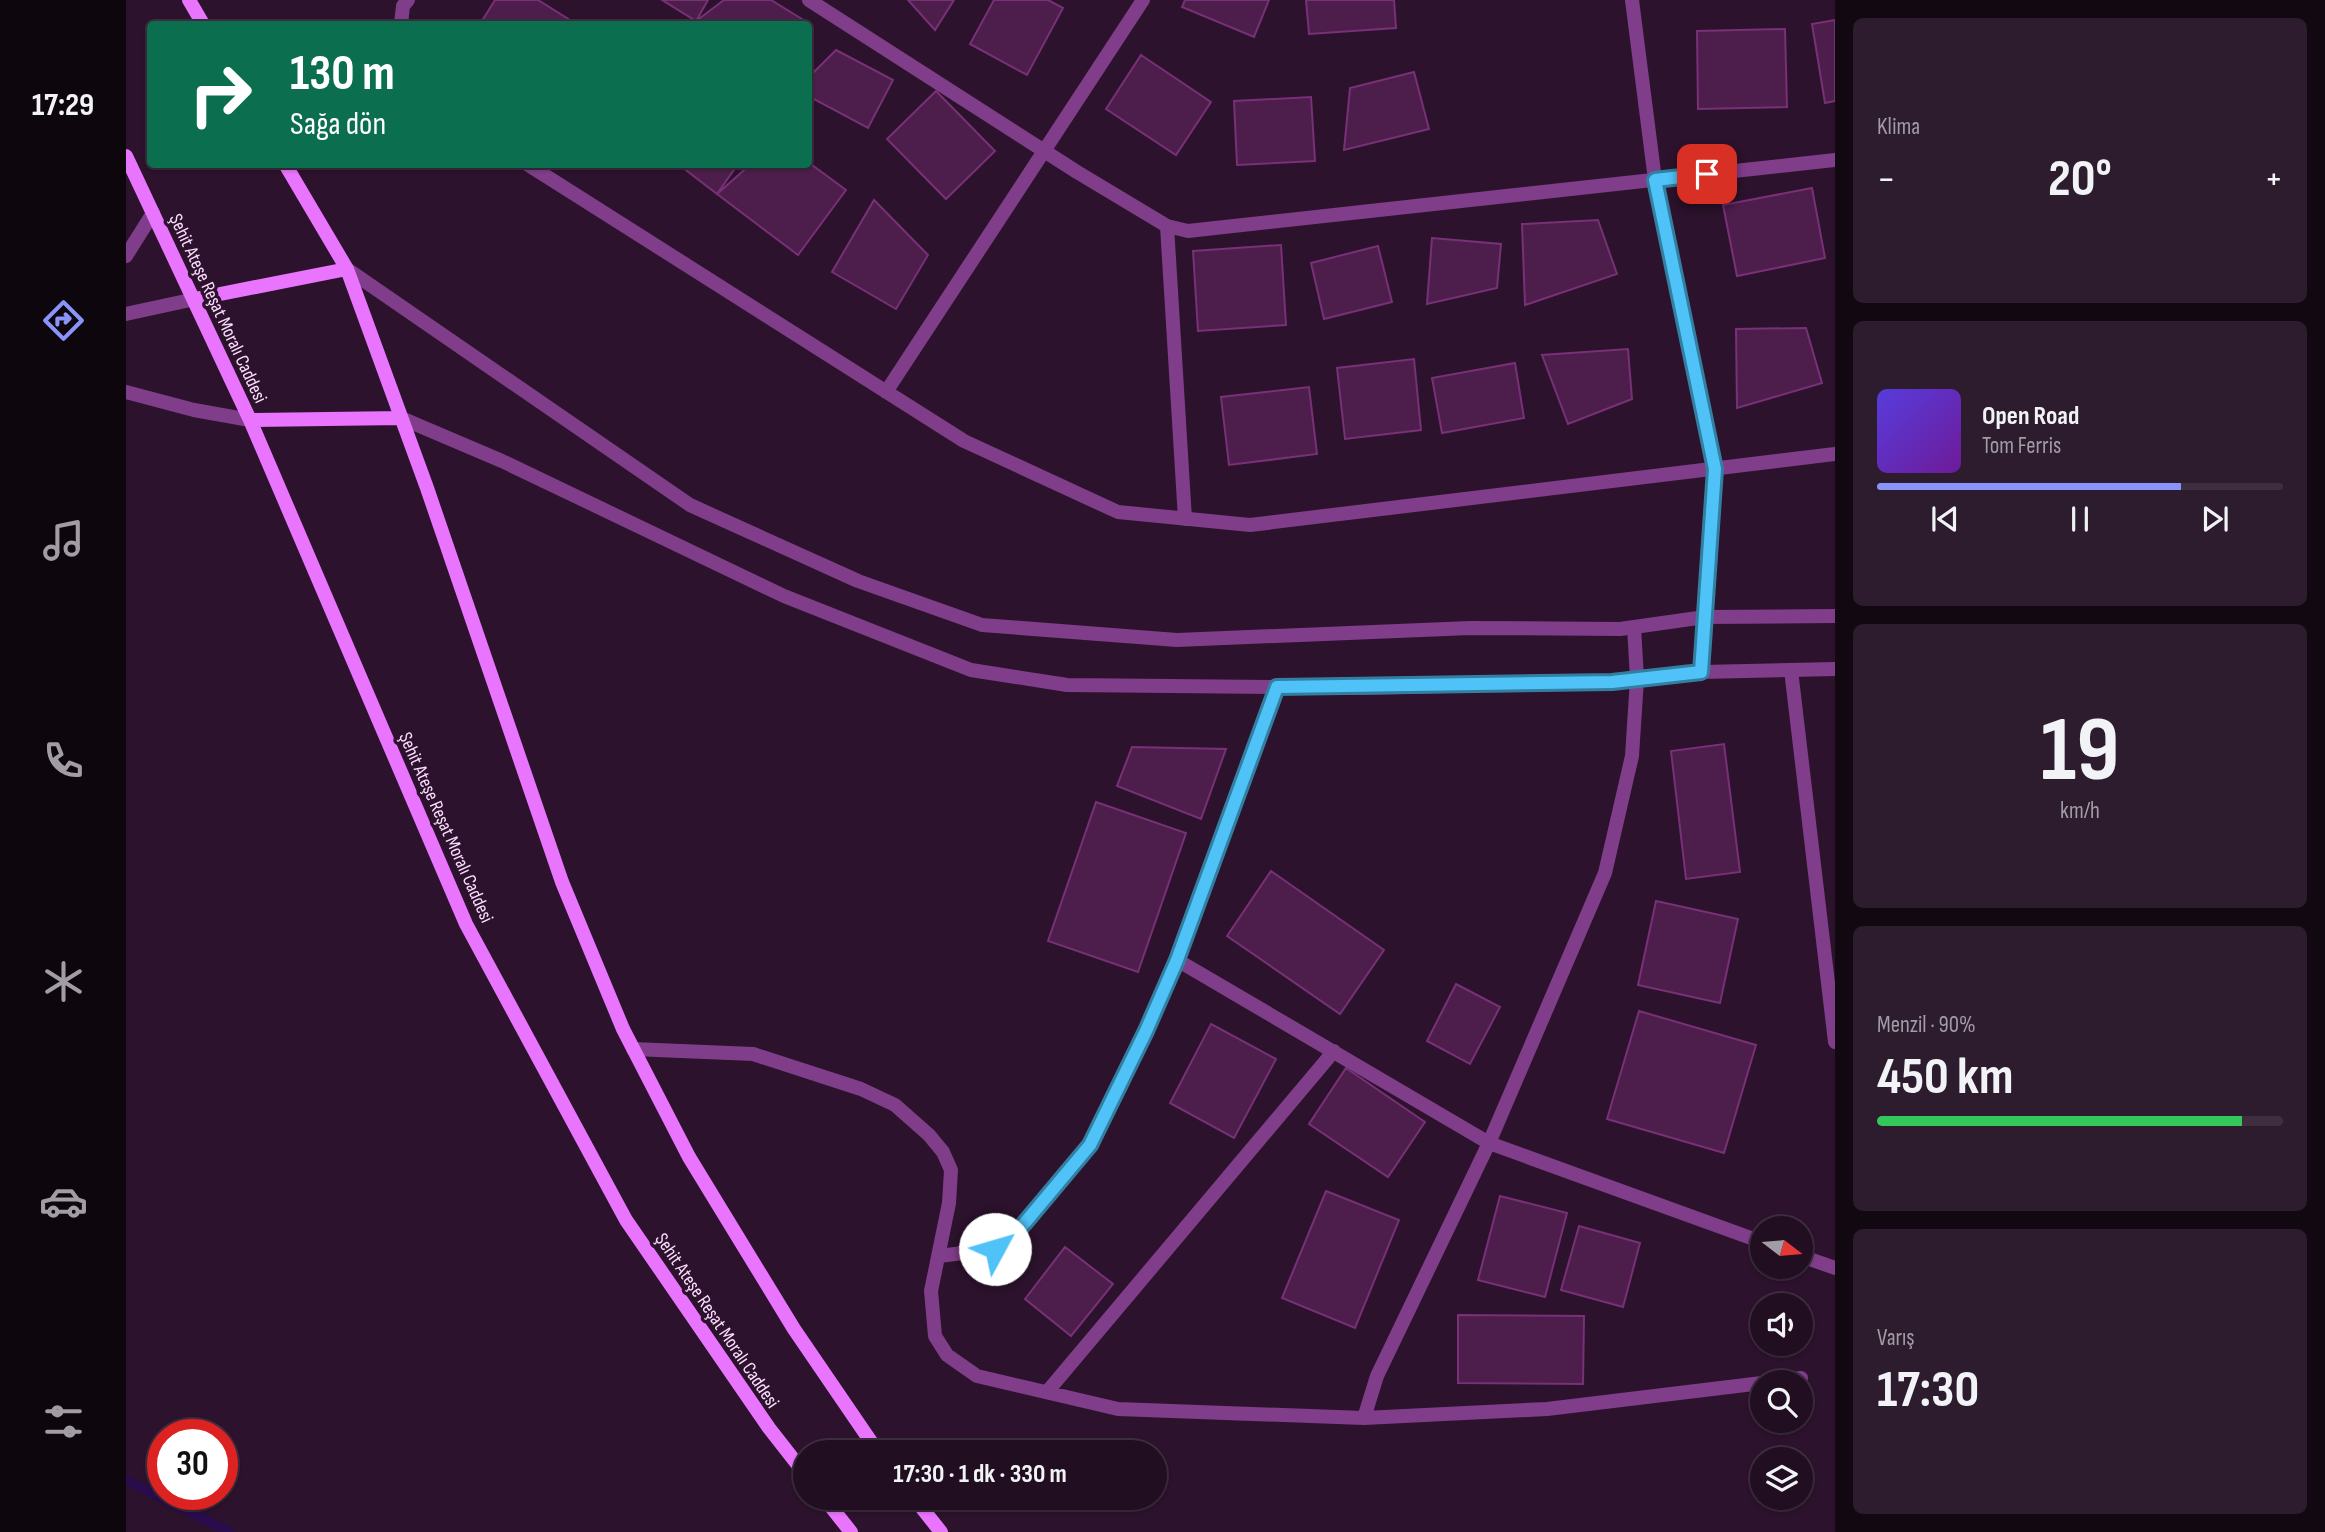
<!DOCTYPE html>
<html lang="tr">
<head>
<meta charset="utf-8">
<style>
	body { margin:0; font-family:"Sofia Sans Condensed",sans-serif; background:#2d1c2e; color:#f1f3f6; height:100vh; display:flex; flex-direction:column; font-size:26px; white-space:nowrap }
	* { box-sizing:border-box; margin:0 }
	p { font-size:23px; color:#a29ca5 }
	.icon { flex:none; width:38px; height:38px; fill:none; stroke:currentColor; stroke-width:2; stroke-linecap:round; stroke-linejoin:round }
	.map { position:relative; flex:1; overflow:hidden }
	.sheet { display:flex; flex-direction:column; gap:18px; padding:18px; background:#120812; width:490px }
	.sheet>* { flex:none }
	.top-card { position:absolute; left:21px; top:21px; width:665px; height:147px; border-radius:7px; box-shadow:0 2px 5px #0004,0 0 0 2px #3e2e3f; background:#0b6e4f; color:#fff; overflow:hidden }
	.needle { width:46px; rotate:106deg }
	.tools { position:absolute; left:1624px; top:1216px; display:grid; gap:14px }
	.tools a { display:grid; place-items:center; width:63px; height:63px; border-radius:50%; background:#210e21; box-shadow:0 2px 5px #0004,0 0 0 2px #3e2e3f; font-size:35px }
	.speed { position:absolute; left:21px; top:1419px; display:flex; gap:14px; font-size:35px; font-weight:700; text-align:center }
	.speed>* { display:grid; place-content:center; width:91px; height:91px; border-radius:50%; background:#210e21; box-shadow:0 2px 5px #0004,0 0 0 2px #3e2e3f; line-height:1 }
	.speed .limit { border:10px solid #d22; background:#fff; color:#111 }
	.pin { position:absolute; display:grid; place-items:center; width:60px; height:60px; color:#fff; margin:-30px; border-radius:14px; box-shadow:0 4px 10px #0006 }
	.me { position:absolute; width:77px; margin:-38px; rotate:51deg; stroke-linejoin:round; filter:drop-shadow(0 0 5px #0008) }
	.turn { display:flex; align-items:center; gap:24px; height:147px; padding:0 28px; font-size:32px }
	.turn .icon { width:91px; height:91px; stroke-width:2.5 }
	.turn b { display:block; font-size:49px; line-height:60px }
	.big { font-size:52px; font-weight:700; line-height:1.1 }
	.sheet .card { flex:1; display:flex; flex-direction:column; justify-content:center; gap:10px; min-width:0; padding:0 24px; border-radius:10px; background:#2d1c2e }
	.sheet .dial { align-items:center; gap:0 }
	.dial b { font-size:91px; line-height:1 }
	.song { display:flex; align-items:center; gap:21px }
	.cover { width:84px; height:84px; border-radius:10px; background:linear-gradient(135deg,hsl(250 70% 55%),hsl(280 70% 35%)) }
	.played { height:7px; border-radius:4px; background:linear-gradient(90deg,#8993f9 75%,#3e2e3f 75%) }
	.keys { display:flex; justify-content:space-around; direction:ltr }
	.heat { display:flex; justify-content:space-between; align-items:center; font-size:38px; direction:ltr }
	.charge { height:10px; border-radius:5px; background:linear-gradient(90deg,#34c759 90%,#3e2e3f 0) }
	.trip { position:absolute; left:667px; top:1440px; width:374px; height:70px; border-radius:35px; background:#210e21; box-shadow:0 2px 5px #0004,0 0 0 2px #3e2e3f; font-weight:700; line-height:70px; text-align:center }
	main { display:flex; flex:1; min-height:0 }
	.tabs { display:flex; flex-direction:column; width:126px; justify-content:space-around; align-items:center; background:#0d060d; color:#a29ca5 }
	.tabs .icon { width:49px; height:49px }
	.tabs .current { color:#8993f9 }
	.tabs b { font-size:32px; color:#f1f3f6 }
	.map>svg:first-child { display:block }
</style>
</head>
<body>
<main>
<nav class="tabs">
<b>17:29</b>
<svg class="icon current" aria-label="directions" viewBox="0 0 24 24"><path d="M12 3l9 9-9 9-9-9zM9 14v-3h6M13 9l2 2-2 2"/></svg>
<svg class="icon" aria-label="music" viewBox="0 0 24 24"><path d="M9 18V5l10-2v13"/><circle cx="6" cy="18" r="3"/><circle cx="16" cy="16" r="3"/></svg>
<svg class="icon" aria-label="phone" viewBox="0 0 24 24"><path d="M5 4h4l2 5-3 2q2 4 5 5l2-3 5 2v4C11 20 4 13 5 4z"/></svg>
<svg class="icon" aria-label="climate" viewBox="0 0 24 24"><path d="M12 3v18M4 7l16 10M4 17L20 7"/></svg>
<svg class="icon" aria-label="car" viewBox="0 0 24 24"><path d="M5 17H2v-5l4-1 3-4h7l3 4 3 1v5h-3M9 17h6M6 11h13"/><circle cx="7" cy="17" r="2"/><circle cx="17" cy="17" r="2"/></svg>
<svg class="icon" aria-label="filters" viewBox="0 0 24 24"><path d="M4 7h16M4 17h16"/><circle cx="9" cy="7" r="2"/><circle cx="15" cy="17" r="2"/></svg>
</nav>
<div class="map">
<svg width="1709" height="1532" viewBox="0 0 1709 1532">
	<rect width="100%" height="100%" fill="#2c122c"/>
	<g fill="none" stroke-linecap="round" stroke-linejoin="round">
		<!-- stream -->
		<path stroke="#290c4b" stroke-width="10" d="M 0,1480 L 103,1532"/>
	</g>
	<!-- building -->
	<path fill="#4d1e4b" stroke="#783077" stroke-width="2" d="M 369,0 L 412,0 L 444,20 L 441,24 L 354,24 Z
		M 536,0 L 582,0 L 570,21 Z
		M 598,0 L 645,0 L 684,24 L 682,27 L 576,24 L 570,21 Z
		M 782,0 L 828,0 L 809,30 Z
		M 868,0 L 922,0 L 937,8 L 901,75 L 844,44 Z
		M 1059,0 L 1143,0 L 1128,37 L 1056,7 Z
		M 1180,0 L 1268,0 L 1270,28 L 1183,34 Z
		M 1709,20 L 1709,101 L 1699,103 L 1686,24 Z
		M 1659,29 L 1661,107 L 1572,109 L 1571,31 Z
		M 710,50 L 767,80 L 742,128 L 682,96 L 682,78 Z
		M 1015,55 L 1085,102 L 1050,155 L 980,109 Z
		M 1288,72 L 1303,129 L 1218,150 L 1224,88 Z
		M 810,91 L 869,151 L 820,199 L 761,139 Z
		M 1185,97 L 1189,161 L 1111,165 L 1108,101 Z
		M 682,162 L 720,190 L 672,255 L 591,194 L 625,164 L 682,164 Z
		M 552,164 L 612,164 L 591,194 Z
		M 1686,188 L 1699,258 L 1611,276 L 1597,205 Z
		M 748,200 L 802,255 L 770,309 L 706,272 Z
		M 1472,220 L 1491,274 L 1399,305 L 1396,224 Z
		M 1306,238 L 1375,244 L 1371,288 L 1301,304 Z
		M 1155,245 L 1160,325 L 1072,331 L 1067,251 Z
		M 1252,246 L 1266,302 L 1198,319 L 1185,263 Z
		M 1680,328 L 1696,383 L 1611,408 L 1610,329 Z
		M 1502,349 L 1506,399 L 1442,424 L 1416,355 Z
		M 1288,359 L 1295,430 L 1219,439 L 1211,368 Z
		M 1389,363 L 1398,418 L 1316,433 L 1306,378 Z
		M 1183,387 L 1191,454 L 1103,465 L 1095,397 Z
		M 1598,744 L 1614,872 L 1560,879 L 1545,751 Z
		M 1006,747 L 1100,749 L 1075,819 L 991,786 Z
		M 970,802 L 1060,833 L 1012,972 L 922,941 Z
		M 1145,871 L 1258,950 L 1214,1014 L 1101,936 Z
		M 1530,901 L 1612,919 L 1594,1003 L 1512,985 Z
		M 1330,984 L 1374,1007 L 1344,1064 L 1301,1041 Z
		M 1513,1011 L 1630,1045 L 1598,1153 L 1481,1119 Z
		M 1085,1024 L 1150,1059 L 1108,1138 L 1044,1103 Z
		M 1220,1068 L 1299,1122 L 1262,1177 L 1183,1124 Z
		M 1200,1191 L 1273,1220 L 1229,1328 L 1156,1298 Z
		M 1374,1196 L 1441,1213 L 1419,1297 L 1352,1280 Z
		M 1453,1226 L 1514,1243 L 1497,1307 L 1435,1290 Z
		M 939,1247 L 987,1284 L 945,1336 L 899,1299 Z
		M 1332,1315 L 1458,1316 L 1457,1384 L 1332,1383 Z"/>
	<g fill="none" stroke-linecap="round" stroke-linejoin="round">
		<!-- minor -->
		<path stroke="#803d8a" stroke-width="14" d="M 683,0 L 951,172 L 1041,226 L 1062,231 L 1709,160
			M 1506,0 L 1529,180 L 1589,469 L 1579,617
			M 275,24 L 277,6 L 282,0
			M 401,164 L 838,441 L 992,512 L 1124,525 L 1709,454
			M 1041,226 L 1059,519
			M 0,256 L 27,213
			M 0,314 L 69,299
			M 0,392 L 68,410 L 124,420
			M 760,392 L 1017,0
			M 1665,670 L 1709,1042
			M 1051,960 L 1363,1143 L 1636,1242
			M 507,1049 L 627,1054 L 735,1089 L 769,1105 L 803,1135 L 817,1152 L 825,1170 L 823,1203 L 805,1291 L 809,1336 L 821,1355 L 851,1376 L 992,1409 L 1238,1418 L 1251,1376 L 1363,1143 L 1479,873 L 1506,756 L 1511,679
			M 813,1256 L 869,1249 L 892,1231 L 964,1145 L 1020,1031 L 1051,960 L 1151,687
			M 1675,1256 L 1709,1268
			M 1641,1382 L 1675,1378
			M 921,1392 L 1208,1051
			M 1238,1418 L 1421,1409 L 1636,1383"/>
		<!-- tertiary -->
		<path stroke="#803d8a" stroke-width="14" d="M 221,269 L 564,505 L 732,581 L 856,625 L 1051,640 L 1344,628 L 1494,629 L 1579,617 L 1709,616
			M 275,418 L 376,461 L 658,596 L 845,670 L 941,685 L 1237,688 L 1486,682 L 1575,672 L 1709,669
			M 1508,627 L 1511,679
			M 1575,672 L 1579,617"/>
		<!-- secondary -->
		<path stroke="#e974fe" stroke-width="14" d="M 63,0 L 77,24
			M 0,156 L 124,420 L 340,924 L 500,1220 L 643,1428 L 679,1474
			M 159,164 L 221,269 L 301,488 L 436,882 L 497,1029 L 563,1157 L 668,1329 L 752,1452
			M 69,299 L 221,269
			M 124,420 L 275,418
			M 698,1498 L 725,1532
			M 788,1498 L 815,1532"/>
	</g>
	<g fill="none" stroke-linecap="round" stroke-linejoin="round">
		<!-- route casing -->
		<g stroke="#337fa1" stroke-width="18">
			<path id="route" d="M 869,1249 L 892,1231 L 964,1145 L 1020,1031 L 1051,960 L 1151,687 L 1486,682 L 1575,672 L 1589,469 L 1529,180 L 1581,174"/>
		</g>
		<!-- route -->
		<use href="#route" stroke="#4fc3f7" stroke-width="12"/>
	</g>
	<g text-anchor="middle" stroke-width="7" stroke-linejoin="round" paint-order="stroke">
		<!-- street labels -->
		<g font-size="19" fill="#fdddff" stroke="#2c122c">
			<text transform="translate(93 308) rotate(65)" y="7">Şehit Ateşe Reşat Moralı Caddesi</text>
			<text transform="translate(321 827) rotate(66)" y="7">Şehit Ateşe Reşat Moralı Caddesi</text>
			<text transform="translate(592 1320) rotate(56)" y="7">Şehit Ateşe Reşat Moralı Caddesi</text>
		</g>
	</g>
</svg>
<div class="tools">
<a><svg class="needle" viewBox="-14 -14 28 28"><path d="M0-13l5 13h-10z" fill="#e53935"/><path d="M0 13l5-13h-10z" fill="#a29ca5"/></svg></a>
<a><svg class="icon" aria-label="sound" viewBox="0 0 24 24"><path d="M4 9h4l5-4v14l-5-4H4zM17 9q2 3 0 6"/></svg></a>
<a><svg class="icon" aria-label="search" viewBox="0 0 24 24"><circle cx="10" cy="10" r="6"/><path d="M15 15l6 6"/></svg></a>
<a><svg class="icon" aria-label="layers" viewBox="0 0 24 24"><path d="M12 4l9 5-9 5-9-5zM3 14l9 5 9-5"/></svg></a>
</div>
<div class="speed"><div class="limit">30</div></div>
<div class="pin" style="left:1581px;top:174px;background:#d93025"><svg class="icon" aria-label="arrive" viewBox="0 0 24 24"><path d="M6 21V4h12l-3 4 3 4H6"/></svg></div>
<svg class="me" style="left:869px;top:1249px" viewBox="-20 -20 40 40"><circle r="19" fill="#fff"/><path d="M0-13L10 11 0 6-10 11z" fill="#4fc3f7"/></svg>
<div class="trip">17:30 · 1 dk · 330 m</div>
<div class="top-card">
<div class="turn"><svg class="icon" aria-label="right" viewBox="0 0 24 24"><path d="M7 20v-9h11M14 6l5 5-5 5"/></svg><div><b>130 m</b>Sağa dön</div></div>
</div>
</div>
<section class="sheet">
<div class="card"><p>Klima</p>
<div class="heat"><a>−</a><b class="big">20°</b><a>+</a></div>
</div>
<div class="card">
<div class="song"><i class="cover"></i><div><b>Open Road</b><p>Tom Ferris</p></div></div>
<div class="played"></div>
<div class="keys"><svg class="icon" aria-label="previous" viewBox="0 0 24 24"><path d="M18 5L8 12l10 7zM5 5v14"/></svg><svg class="icon" aria-label="pause" viewBox="0 0 24 24"><path d="M8 5v14M16 5v14"/></svg><svg class="icon" aria-label="next" viewBox="0 0 24 24"><path d="M6 5l10 7-10 7zM19 5v14"/></svg></div>
</div>
<div class="card dial"><b>19</b><p>km/h</p></div>
<div class="card"><p>Menzil · 90%</p><b class="big">450 km</b><div class="charge"></div></div>
<div class="card"><p>Varış</p><b class="big">17:30</b></div>
</section>
</main>
</body>
</html>
